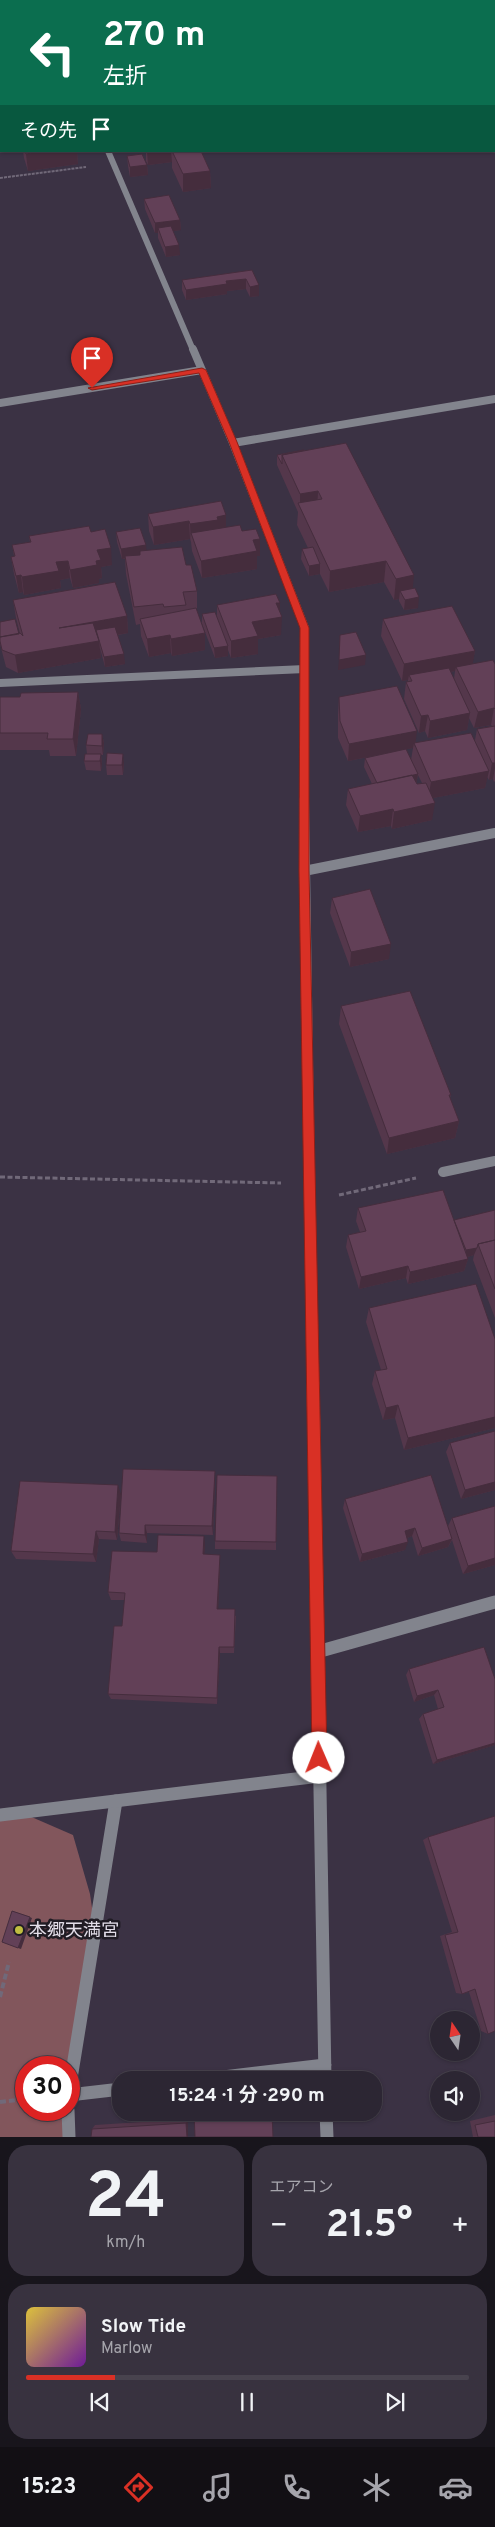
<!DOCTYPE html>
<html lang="ja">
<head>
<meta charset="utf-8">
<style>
	body { margin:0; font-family:Overpass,"Noto Sans JP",sans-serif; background:#38323f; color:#f1f3f6; height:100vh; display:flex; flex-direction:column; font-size:19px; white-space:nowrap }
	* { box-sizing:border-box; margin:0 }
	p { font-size:16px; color:#a6a5ac }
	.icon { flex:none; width:28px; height:28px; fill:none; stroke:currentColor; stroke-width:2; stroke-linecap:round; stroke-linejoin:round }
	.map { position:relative; height:2137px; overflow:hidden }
	.side { display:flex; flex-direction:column; gap:8px; padding:8px; background:#18151c; flex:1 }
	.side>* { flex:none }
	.top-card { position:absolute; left:0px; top:0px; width:495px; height:152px; box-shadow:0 1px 4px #0004,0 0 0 1px #48434e; background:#0b6e4f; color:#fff; overflow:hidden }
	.needle { width:32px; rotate:347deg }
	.controls { position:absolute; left:430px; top:2011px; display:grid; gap:10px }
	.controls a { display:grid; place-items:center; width:50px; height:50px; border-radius:50%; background:#2c2633; box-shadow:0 1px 4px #0004,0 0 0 1px #48434e; font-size:25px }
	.speed { position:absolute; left:15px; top:2056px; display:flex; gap:10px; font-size:25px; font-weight:700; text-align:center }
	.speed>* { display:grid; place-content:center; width:65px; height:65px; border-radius:50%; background:#2c2633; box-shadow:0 1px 4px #0004,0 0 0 1px #48434e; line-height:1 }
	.speed .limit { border:8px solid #d22; background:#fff; color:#111 }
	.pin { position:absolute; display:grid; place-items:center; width:42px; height:42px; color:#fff; margin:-51px -21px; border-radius:50% 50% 50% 0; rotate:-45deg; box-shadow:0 0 5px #0007 }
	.pin .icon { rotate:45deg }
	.me { position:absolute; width:55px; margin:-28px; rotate:359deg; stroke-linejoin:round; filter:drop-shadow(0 0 4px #0008) }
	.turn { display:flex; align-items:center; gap:18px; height:105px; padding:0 20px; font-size:22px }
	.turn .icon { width:65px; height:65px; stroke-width:2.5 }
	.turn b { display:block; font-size:35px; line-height:42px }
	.then { display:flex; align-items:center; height:48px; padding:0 20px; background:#0003; gap:10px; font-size:19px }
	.big { font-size:38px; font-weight:700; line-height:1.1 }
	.side .tile { flex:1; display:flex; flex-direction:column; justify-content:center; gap:8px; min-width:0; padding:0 18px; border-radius:20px; background:#38323f }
	.side .dial { align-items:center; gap:0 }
	.dial b { font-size:65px; line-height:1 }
	.song { display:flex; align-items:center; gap:15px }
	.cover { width:60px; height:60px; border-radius:8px; background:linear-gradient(135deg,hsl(50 70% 55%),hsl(280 70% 35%)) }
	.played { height:5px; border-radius:2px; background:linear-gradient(90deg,#d93025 20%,#48434e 20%) }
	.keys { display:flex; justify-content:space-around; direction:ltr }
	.heat { display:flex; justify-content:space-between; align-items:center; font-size:28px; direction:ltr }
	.side .tiles { flex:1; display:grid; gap:8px; grid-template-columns:1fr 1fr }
	.tile:last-child { grid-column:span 2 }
	.trip { position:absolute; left:112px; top:2071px; width:270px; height:50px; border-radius:20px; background:#2c2633; box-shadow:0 1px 4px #0004,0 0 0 1px #48434e; font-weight:700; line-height:50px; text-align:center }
	.tabs { display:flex; height:80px; justify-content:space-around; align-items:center; background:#120f14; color:#a6a5ac }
	.tabs .icon { width:35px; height:35px }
	.tabs .on { color:#d93025 }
	.tabs b { font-size:22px; color:#f1f3f6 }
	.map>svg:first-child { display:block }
</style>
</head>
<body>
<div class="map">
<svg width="495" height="2137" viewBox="0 0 495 2137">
	<rect width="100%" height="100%" fill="#3b3244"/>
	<!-- forest -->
	<path fill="#82565c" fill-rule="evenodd" d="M 20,1812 L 73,1835 L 90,1894 L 97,1942 L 76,2081 L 65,2137 L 0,2137 L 0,1816 ZM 26,2068 L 69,2068 L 69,2110 L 26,2110 Z"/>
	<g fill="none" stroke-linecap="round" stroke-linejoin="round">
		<!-- path-far2 -->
		<path stroke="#716979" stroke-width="2" stroke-dasharray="3 1" stroke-linecap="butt" d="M 0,178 L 86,167"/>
		<!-- path-far1 -->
		<path stroke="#716979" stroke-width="3" stroke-dasharray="5 2.5" stroke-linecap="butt" d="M 0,1177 L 281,1183
			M 339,1195 L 416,1178"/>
		<!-- path -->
		<path stroke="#716979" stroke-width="4" stroke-dasharray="6 3" stroke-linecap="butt" d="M 0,1997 L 9,1962
			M 0,2102 L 26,2099"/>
		<!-- lane -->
		<path stroke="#82848d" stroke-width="13" d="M 69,2091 L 116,1801
			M 68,2110 L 69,2137"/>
		<!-- street-far3 -->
		<path stroke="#82848d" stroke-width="6" d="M 108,151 L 193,350"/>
		<!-- street-far2 -->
		<path stroke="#82848d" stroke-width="8" d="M 193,349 L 233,443 L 305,628 L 304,801
			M 0,403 L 202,370
			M 233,443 L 495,399
			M 0,683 L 305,669"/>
		<!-- street-far1 -->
		<path stroke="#82848d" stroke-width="10" d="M 304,800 L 313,1384
			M 304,871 L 495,833
			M 443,1172 L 495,1161"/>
		<!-- street -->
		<path stroke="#82848d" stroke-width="13" d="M 313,1383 L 325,2080
			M 317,1652 L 495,1602
			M 0,1815 L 320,1776
			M 198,2080 L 325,2065
			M 69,2095 L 121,2089
			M 326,2112 L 327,2137"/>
	</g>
	<!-- wall -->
	<path fill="#54374b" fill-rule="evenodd" d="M 23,151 L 77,151 L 78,164 L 28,171 L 24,158 Z
		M 146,151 L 201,151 L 210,171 L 211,188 L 183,192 L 172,168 L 172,162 L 148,165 L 146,161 Z
		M 127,156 L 147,165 L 148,175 L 130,177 L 128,166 Z
		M 144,199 L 180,220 L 181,230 L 173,231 L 180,255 L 166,257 L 158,238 L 158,233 L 155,233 L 145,209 Z
		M 252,270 L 259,296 L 250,297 L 246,289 L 227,291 L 227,294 L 186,300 L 182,290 L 182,280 Z
		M 304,450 L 413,588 L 418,608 L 404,610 L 399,601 L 399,599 L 394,600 L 384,582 L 329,592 L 320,574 L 309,576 L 301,559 L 302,549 L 308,548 L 297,525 L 298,512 L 277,465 L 277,455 Z
		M 148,514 L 226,527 L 242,531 L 260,539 L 260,556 L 257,556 L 257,569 L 202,578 L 192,551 L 191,542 L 190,539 L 154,545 L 149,531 Z
		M 91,532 L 112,565 L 101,567 L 102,578 L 99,579 L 99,583 L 73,588 L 70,578 L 60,580 L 61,588 L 24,595 L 23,592 L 19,593 L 14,574 L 11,557 L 14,556 L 12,545 L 30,542 L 29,536 Z
		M 116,532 L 146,551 L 186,565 L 197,591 L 197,608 L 196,608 L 205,633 L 205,650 L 172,656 L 171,653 L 149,657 L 141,636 L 140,624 L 136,625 L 126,574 L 125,559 L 122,559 L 117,542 Z
		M 13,600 L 127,616 L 128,633 L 118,635 L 125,664 L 105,667 L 100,648 L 101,658 L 18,673 L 6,667 L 0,644 L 0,622 L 19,634 L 20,634 L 16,618 Z
		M 280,603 L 280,613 L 281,635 L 258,639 L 258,654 L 231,658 L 228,650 L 228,656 L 215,658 L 202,624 L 202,614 L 217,617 L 217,605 Z
		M 383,619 L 475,651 L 472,664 L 495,664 L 495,781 L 494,782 L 493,779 L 489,780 L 487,777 L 485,788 L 433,798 L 432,820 L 392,829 L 391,826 L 358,832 L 346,805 L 348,789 L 372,784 L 364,767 L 365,758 L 379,755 L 348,761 L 338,738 L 338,714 L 339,697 L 416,743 L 475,740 L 477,729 L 492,726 L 491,725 L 474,728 L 469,718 L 467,730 L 428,738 L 425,731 L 419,733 L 404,699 L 406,682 L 408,682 L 408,680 L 402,681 L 381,636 ZM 455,671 L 454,679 L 450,672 ZM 413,748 L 411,760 L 406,749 ZM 418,775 L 422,783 L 416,784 Z
		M 78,692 L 81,709 L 76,756 L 50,756 L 49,750 L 0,750 L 0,697 L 20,697 Z
		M 102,734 L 104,743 L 103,755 L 101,755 L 102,764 L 101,771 L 86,770 L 84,761 L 87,754 L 86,745 Z
		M 124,763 L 123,775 L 107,775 L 106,765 Z
		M 332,898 L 389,959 L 350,967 L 330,913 Z
		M 341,1006 L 451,1095 L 450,1098 L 459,1121 L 455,1138 L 387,1154 L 339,1024 Z
		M 358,1208 L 454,1221 L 454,1220 L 495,1210 L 495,1318 L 473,1260 L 474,1255 L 467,1257 L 468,1259 L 464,1271 L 408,1284 L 406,1278 L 359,1289 L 346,1247 L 348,1235 L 360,1232 L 356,1221 Z
		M 369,1308 L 495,1339 L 495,1428 L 404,1450 L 395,1418 L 383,1420 L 372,1384 L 375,1371 L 381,1370 L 366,1322 Z
		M 495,1431 L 495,1490 L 461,1499 L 446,1452 L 450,1443 Z
		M 215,1471 L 215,1480 L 213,1535 L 147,1533 L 147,1543 L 121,1541 L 119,1533 Z
		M 121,1494 L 117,1540 L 99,1539 L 96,1562 L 16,1559 L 11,1551 Z
		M 345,1499 L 448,1526 L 452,1518 L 495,1506 L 495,1565 L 463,1574 L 452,1540 L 448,1547 L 418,1556 L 412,1536 L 407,1538 L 405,1550 L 360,1562 L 343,1508 Z
		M 215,1541 L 276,1542 L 276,1550 L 215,1549 Z
		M 205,1544 L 204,1554 L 220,1563 L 218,1609 L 236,1616 L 234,1653 L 220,1653 L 217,1704 L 111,1699 L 108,1694 L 122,1626 L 125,1600 L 111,1600 L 108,1592 L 157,1552 Z
		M 484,1647 L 495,1745 L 433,1764 L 419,1719 L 423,1714 L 438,1709 L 434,1695 L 414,1702 L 406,1675 L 409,1669 Z
		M 495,1816 L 488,2034 L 481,2031 L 469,1992 L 462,1994 L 456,1993 L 440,1936 L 452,1932 L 423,1840 L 428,1837 Z
		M 495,2115 L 495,2137 L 473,2137 L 470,2121 Z
		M 188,2119 L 188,2137 L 91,2137 L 92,2129 L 95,2125 Z"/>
	<!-- shaded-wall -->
	<path fill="#452d3d" d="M 410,0 L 426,0 L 410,1 Z
		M 1,26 L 1,44 L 0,44 L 0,27 Z
		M 8,151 L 17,151 L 17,152 L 8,153 Z
		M 43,151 L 77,151 L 78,164 L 28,171 L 26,154 Z
		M 147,151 L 171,151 L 172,162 L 148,165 Z
		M 147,165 L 148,175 L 130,177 L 130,167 Z
		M 210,171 L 211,188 L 183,192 L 183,174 Z
		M 180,220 L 181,230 L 160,233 L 158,228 L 158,233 L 155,233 L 155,223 Z
		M 179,245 L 180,255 L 166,257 L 165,247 Z
		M 246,279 L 246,289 L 227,291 L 227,294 L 186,300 L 186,290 L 226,281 Z
		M 259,285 L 259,296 L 250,297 L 250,287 Z
		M 318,491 L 317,513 L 300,507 L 300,494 Z
		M 226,515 L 226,533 L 191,533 L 191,542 L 190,524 L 217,517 Z
		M 189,521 L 190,539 L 154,545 L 153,527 Z
		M 260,539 L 260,556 L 257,556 L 257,569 L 202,578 L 201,561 L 253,540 Z
		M 146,545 L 147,555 L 122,559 L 121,549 Z
		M 111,548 L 112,565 L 101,567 L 102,578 L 99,579 L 99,583 L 73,588 L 70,570 L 97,550 Z
		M 68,561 L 70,578 L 60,580 L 61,588 L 24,595 L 22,577 L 56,562 Z
		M 386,561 L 384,582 L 329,592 L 330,571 Z
		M 320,564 L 320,574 L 309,576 L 309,566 Z
		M 21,575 L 23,592 L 19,593 L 16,576 Z
		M 414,575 L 412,597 L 400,591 L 399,599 L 394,600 L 396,579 Z
		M 419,597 L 418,608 L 404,610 L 405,600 Z
		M 276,603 L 280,603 L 280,618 L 282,617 L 281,635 L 258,639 L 258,654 L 231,658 L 231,641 Z
		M 127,616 L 128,633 L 99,638 L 59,628 Z
		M 205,633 L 205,650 L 172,656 L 171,639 Z
		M 170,635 L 171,653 L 149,657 L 147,639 Z
		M 99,641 L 101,658 L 18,673 L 15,655 Z
		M 228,646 L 228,656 L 215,658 L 214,648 Z
		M 475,651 L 472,668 L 456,667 L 455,671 L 411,679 L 409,675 L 408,680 L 402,681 L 404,664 Z
		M 124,654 L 125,664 L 105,667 L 104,657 Z
		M 366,655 L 365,665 L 338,670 L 339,660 Z
		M 78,692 L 81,709 L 76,756 L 73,739 Z
		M 494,708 L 491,725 L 474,728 L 478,712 Z
		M 470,713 L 467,730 L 428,738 L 430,721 Z
		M 428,715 L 425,731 L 419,733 L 421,716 Z
		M 417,731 L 415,747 L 414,743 L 413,748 L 348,761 L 349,744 Z
		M 102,734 L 104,743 L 103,755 L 102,746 Z
		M 101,754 L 102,764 L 101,771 L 100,761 Z
		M 123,754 L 124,763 L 123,775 L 122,765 Z
		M 492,763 L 495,763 L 495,768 L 493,779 L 489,780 Z
		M 489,771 L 485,788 L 428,799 L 431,782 Z
		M 418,774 L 416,784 L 377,783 Z
		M 435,803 L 432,820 L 392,829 L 394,812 Z
		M 393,809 L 391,826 L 358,832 L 360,816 Z
		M 391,944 L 389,959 L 350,967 L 351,952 Z
		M 459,1121 L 455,1138 L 387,1154 L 389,1138 Z
		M 477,1248 L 474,1255 L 464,1258 L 466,1250 Z
		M 468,1259 L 464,1271 L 408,1284 L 410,1272 Z
		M 408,1266 L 406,1278 L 359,1289 L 361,1277 Z
		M 398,1405 L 395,1418 L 383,1420 L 386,1408 Z
		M 495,1417 L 495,1428 L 404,1450 L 408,1438 Z
		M 215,1471 L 215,1480 L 213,1535 L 212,1526 Z
		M 495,1482 L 495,1490 L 461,1499 L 465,1490 Z
		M 118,1485 L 121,1494 L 117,1540 L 115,1532 Z
		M 145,1525 L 147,1533 L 147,1543 L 145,1535 Z
		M 415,1528 L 412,1536 L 402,1540 L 405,1531 Z
		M 96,1531 L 99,1539 L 96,1562 L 93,1554 Z
		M 204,1536 L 205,1544 L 204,1562 L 203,1554 Z
		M 452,1539 L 448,1547 L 418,1556 L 422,1548 Z
		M 408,1542 L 405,1550 L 360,1562 L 362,1554 Z
		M 220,1555 L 220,1563 L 218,1616 L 217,1609 Z
		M 495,1558 L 495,1565 L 463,1574 L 468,1566 Z
		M 219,1647 L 220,1653 L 217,1704 L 217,1698 Z
		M 438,1690 L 434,1695 L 414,1702 L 417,1696 Z
		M 495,1743 L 495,1745 L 433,1764 L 437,1760 Z
		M 12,1911 L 32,1918 L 21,1949 L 18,1948 Z
		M 188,2119 L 188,2137 L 187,2137 L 186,2123 Z"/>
	<!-- building -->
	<path fill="#624057" stroke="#452d3d" d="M 1,11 L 1,26 L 0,27 L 0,12 Z
		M 25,151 L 43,151 L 26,154 Z
		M 172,151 L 201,151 L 210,171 L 183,174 Z
		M 142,154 L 147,165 L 130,167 L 127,156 Z
		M 169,195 L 180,220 L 155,223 L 144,199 Z
		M 171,226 L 179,245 L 165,247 L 158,228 Z
		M 252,270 L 259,285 L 250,287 L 246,279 L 226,281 L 227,284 L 186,290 L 182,280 Z
		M 346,443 L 414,575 L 396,579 L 386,561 L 330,571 L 298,503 L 322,499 L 318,491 L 300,494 L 282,455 Z
		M 304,450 L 282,455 L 282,464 L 277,455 Z
		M 221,501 L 226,515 L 217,517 L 218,520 L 190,524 L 189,521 L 153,527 L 148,514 Z
		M 240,525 L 242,531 L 256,529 L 260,539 L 253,540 L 257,551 L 201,561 L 191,533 Z
		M 89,526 L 91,532 L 105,529 L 111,548 L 97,550 L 101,560 L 96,561 L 97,565 L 70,570 L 68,561 L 56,562 L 59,571 L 22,577 L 21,575 L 16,576 L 11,557 L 15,556 L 12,545 L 31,542 L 29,536 Z
		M 140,528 L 146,545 L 121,549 L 116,532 Z
		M 182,547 L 186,565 L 191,565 L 197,591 L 183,592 L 186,605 L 164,607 L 163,604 L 134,607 L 125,556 L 140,555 L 140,551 Z
		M 313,547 L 320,564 L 309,566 L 302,549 Z
		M 115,582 L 127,616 L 59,628 L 93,623 L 99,641 L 15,655 L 2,650 L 0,641 L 0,637 L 20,633 L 23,636 L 13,600 Z
		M 415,588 L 419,597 L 405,600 L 400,591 Z
		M 276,594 L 280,603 L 276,603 L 282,617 L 252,622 L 258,636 L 231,641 L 217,605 Z
		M 452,606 L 475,651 L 404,664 L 383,619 Z
		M 196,608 L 205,633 L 171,639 L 170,635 L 147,639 L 140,619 Z
		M 215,612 L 228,646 L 214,648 L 202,614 Z
		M 15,619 L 19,634 L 0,637 L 0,622 Z
		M 115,627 L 124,654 L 104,657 L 96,630 Z
		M 356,632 L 366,655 L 339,660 L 340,635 Z
		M 493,660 L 495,664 L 495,709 L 494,708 L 478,712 L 456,667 Z
		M 449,668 L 470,713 L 430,721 L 428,715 L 421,716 L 406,682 L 412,681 L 409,675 Z
		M 397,686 L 417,731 L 349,744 L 340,721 L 339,697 Z
		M 78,692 L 73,739 L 47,739 L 48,733 L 0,733 L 0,697 L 20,697 L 21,693 Z
		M 495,726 L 495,763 L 492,763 L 477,729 Z
		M 471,733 L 489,771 L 431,782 L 414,743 Z
		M 88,734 L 102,734 L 102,746 L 86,745 Z
		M 406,749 L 418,774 L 377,783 L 365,758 Z
		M 107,753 L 123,754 L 122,765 L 106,765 Z
		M 85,754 L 101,754 L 100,761 L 84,761 Z
		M 412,775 L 417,784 L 426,783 L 435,803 L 394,812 L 393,809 L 360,816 L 348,789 Z
		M 370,889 L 391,944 L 351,952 L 332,898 Z
		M 410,991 L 451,1095 L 449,1095 L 459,1121 L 389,1138 L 341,1006 Z
		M 443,1190 L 468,1259 L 410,1272 L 408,1266 L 361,1277 L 348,1235 L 366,1231 L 358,1208 Z
		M 495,1210 L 495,1240 L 478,1244 L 477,1248 L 466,1250 L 454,1220 Z
		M 495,1240 L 495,1289 L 478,1244 Z
		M 476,1284 L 495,1339 L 495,1417 L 408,1438 L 398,1405 L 386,1408 L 375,1371 L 387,1369 L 369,1308 Z
		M 495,1431 L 495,1482 L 465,1490 L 450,1443 Z
		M 123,1469 L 215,1471 L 212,1526 L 145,1525 L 145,1535 L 119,1533 Z
		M 217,1475 L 277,1476 L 276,1542 L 215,1541 Z
		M 431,1475 L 452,1539 L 422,1548 L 415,1528 L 405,1531 L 408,1542 L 362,1554 L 345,1499 Z
		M 20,1481 L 118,1485 L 115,1532 L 96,1531 L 93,1554 L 11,1551 Z
		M 495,1506 L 495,1558 L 468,1566 L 452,1518 Z
		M 158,1535 L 204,1536 L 203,1554 L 220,1555 L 217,1609 L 235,1609 L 234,1647 L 219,1647 L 217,1698 L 108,1694 L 114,1626 L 122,1626 L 125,1593 L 108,1592 L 112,1551 L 157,1552 Z
		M 484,1647 L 495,1679 L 495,1743 L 437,1760 L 423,1714 L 444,1707 L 438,1690 L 417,1696 L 409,1669 Z
		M 495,1816 L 495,2031 L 488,2034 L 475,1989 L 462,1994 L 445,1935 L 458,1932 L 428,1837 Z
		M 12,1911 L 30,1917 L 18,1948 L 2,1942 Z
		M 194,2112 L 272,2112 L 273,2137 L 195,2137 Z
		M 495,2121 L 495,2137 L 478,2137 L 475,2125 Z
		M 186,2123 L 187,2137 L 91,2137 L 92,2129 Z"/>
	<!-- route -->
	<path fill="#d93025" stroke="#8d1f18" d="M 202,368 L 206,370 L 237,442 L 309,628 L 309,871 L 327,1758 L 324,1763 L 319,1765 L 314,1763 L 312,1758 L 299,871 L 300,628 L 229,442 L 199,373 L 92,390 L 88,388 Z"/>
	<!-- markers -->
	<circle fill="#c0be40" stroke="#201c24" stroke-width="2" cx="19" cy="1930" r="5"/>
	<g text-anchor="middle" stroke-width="5" stroke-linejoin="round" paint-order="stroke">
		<!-- near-poi labels -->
		<g font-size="18" fill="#e3dee9" stroke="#201c24" text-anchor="start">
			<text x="29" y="1936">本郷天満宮</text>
		</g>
	</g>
</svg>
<div class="controls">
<a><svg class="needle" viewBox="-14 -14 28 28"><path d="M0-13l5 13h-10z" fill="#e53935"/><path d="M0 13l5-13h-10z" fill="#a6a5ac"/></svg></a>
<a><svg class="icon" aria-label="sound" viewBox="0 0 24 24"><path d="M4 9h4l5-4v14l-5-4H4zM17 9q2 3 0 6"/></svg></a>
</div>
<div class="speed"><div class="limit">30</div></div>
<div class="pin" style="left:92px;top:388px;background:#d93025"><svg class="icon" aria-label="arrive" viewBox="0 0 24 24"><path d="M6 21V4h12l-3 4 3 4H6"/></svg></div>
<svg class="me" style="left:319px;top:1758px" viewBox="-20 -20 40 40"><circle r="19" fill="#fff"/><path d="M0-13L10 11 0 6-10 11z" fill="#d93025"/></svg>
<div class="trip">15:24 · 1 分 · 290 m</div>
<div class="top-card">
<div class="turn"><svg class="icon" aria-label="left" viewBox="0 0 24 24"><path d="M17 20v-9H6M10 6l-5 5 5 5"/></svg><div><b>270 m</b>左折</div></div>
<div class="then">その先<svg class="icon" aria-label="arrive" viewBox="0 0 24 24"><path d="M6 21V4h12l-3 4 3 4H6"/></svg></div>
</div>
</div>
<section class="side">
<div class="tiles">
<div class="tile dial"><b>24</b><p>km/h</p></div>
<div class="tile"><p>エアコン</p>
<div class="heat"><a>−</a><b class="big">21.5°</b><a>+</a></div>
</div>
<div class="tile">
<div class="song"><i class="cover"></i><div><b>Slow Tide</b><p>Marlow</p></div></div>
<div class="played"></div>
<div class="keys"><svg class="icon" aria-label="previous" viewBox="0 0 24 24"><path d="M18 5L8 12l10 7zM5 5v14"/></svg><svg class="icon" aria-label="pause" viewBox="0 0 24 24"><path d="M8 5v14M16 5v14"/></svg><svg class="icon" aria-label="next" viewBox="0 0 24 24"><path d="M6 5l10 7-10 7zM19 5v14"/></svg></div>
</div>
</div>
</section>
<nav class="tabs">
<b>15:23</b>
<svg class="icon on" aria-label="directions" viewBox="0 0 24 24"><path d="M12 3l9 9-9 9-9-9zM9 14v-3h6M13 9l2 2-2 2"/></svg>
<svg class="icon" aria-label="music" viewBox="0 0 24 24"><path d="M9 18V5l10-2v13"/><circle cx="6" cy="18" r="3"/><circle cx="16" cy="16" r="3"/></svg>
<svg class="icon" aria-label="phone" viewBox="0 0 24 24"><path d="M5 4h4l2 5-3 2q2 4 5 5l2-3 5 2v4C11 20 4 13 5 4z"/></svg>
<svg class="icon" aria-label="climate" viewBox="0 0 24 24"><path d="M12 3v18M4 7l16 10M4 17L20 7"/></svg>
<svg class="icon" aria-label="car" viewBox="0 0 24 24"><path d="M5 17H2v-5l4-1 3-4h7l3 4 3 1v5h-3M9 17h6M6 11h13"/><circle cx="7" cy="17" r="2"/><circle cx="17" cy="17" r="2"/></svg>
</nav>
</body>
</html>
